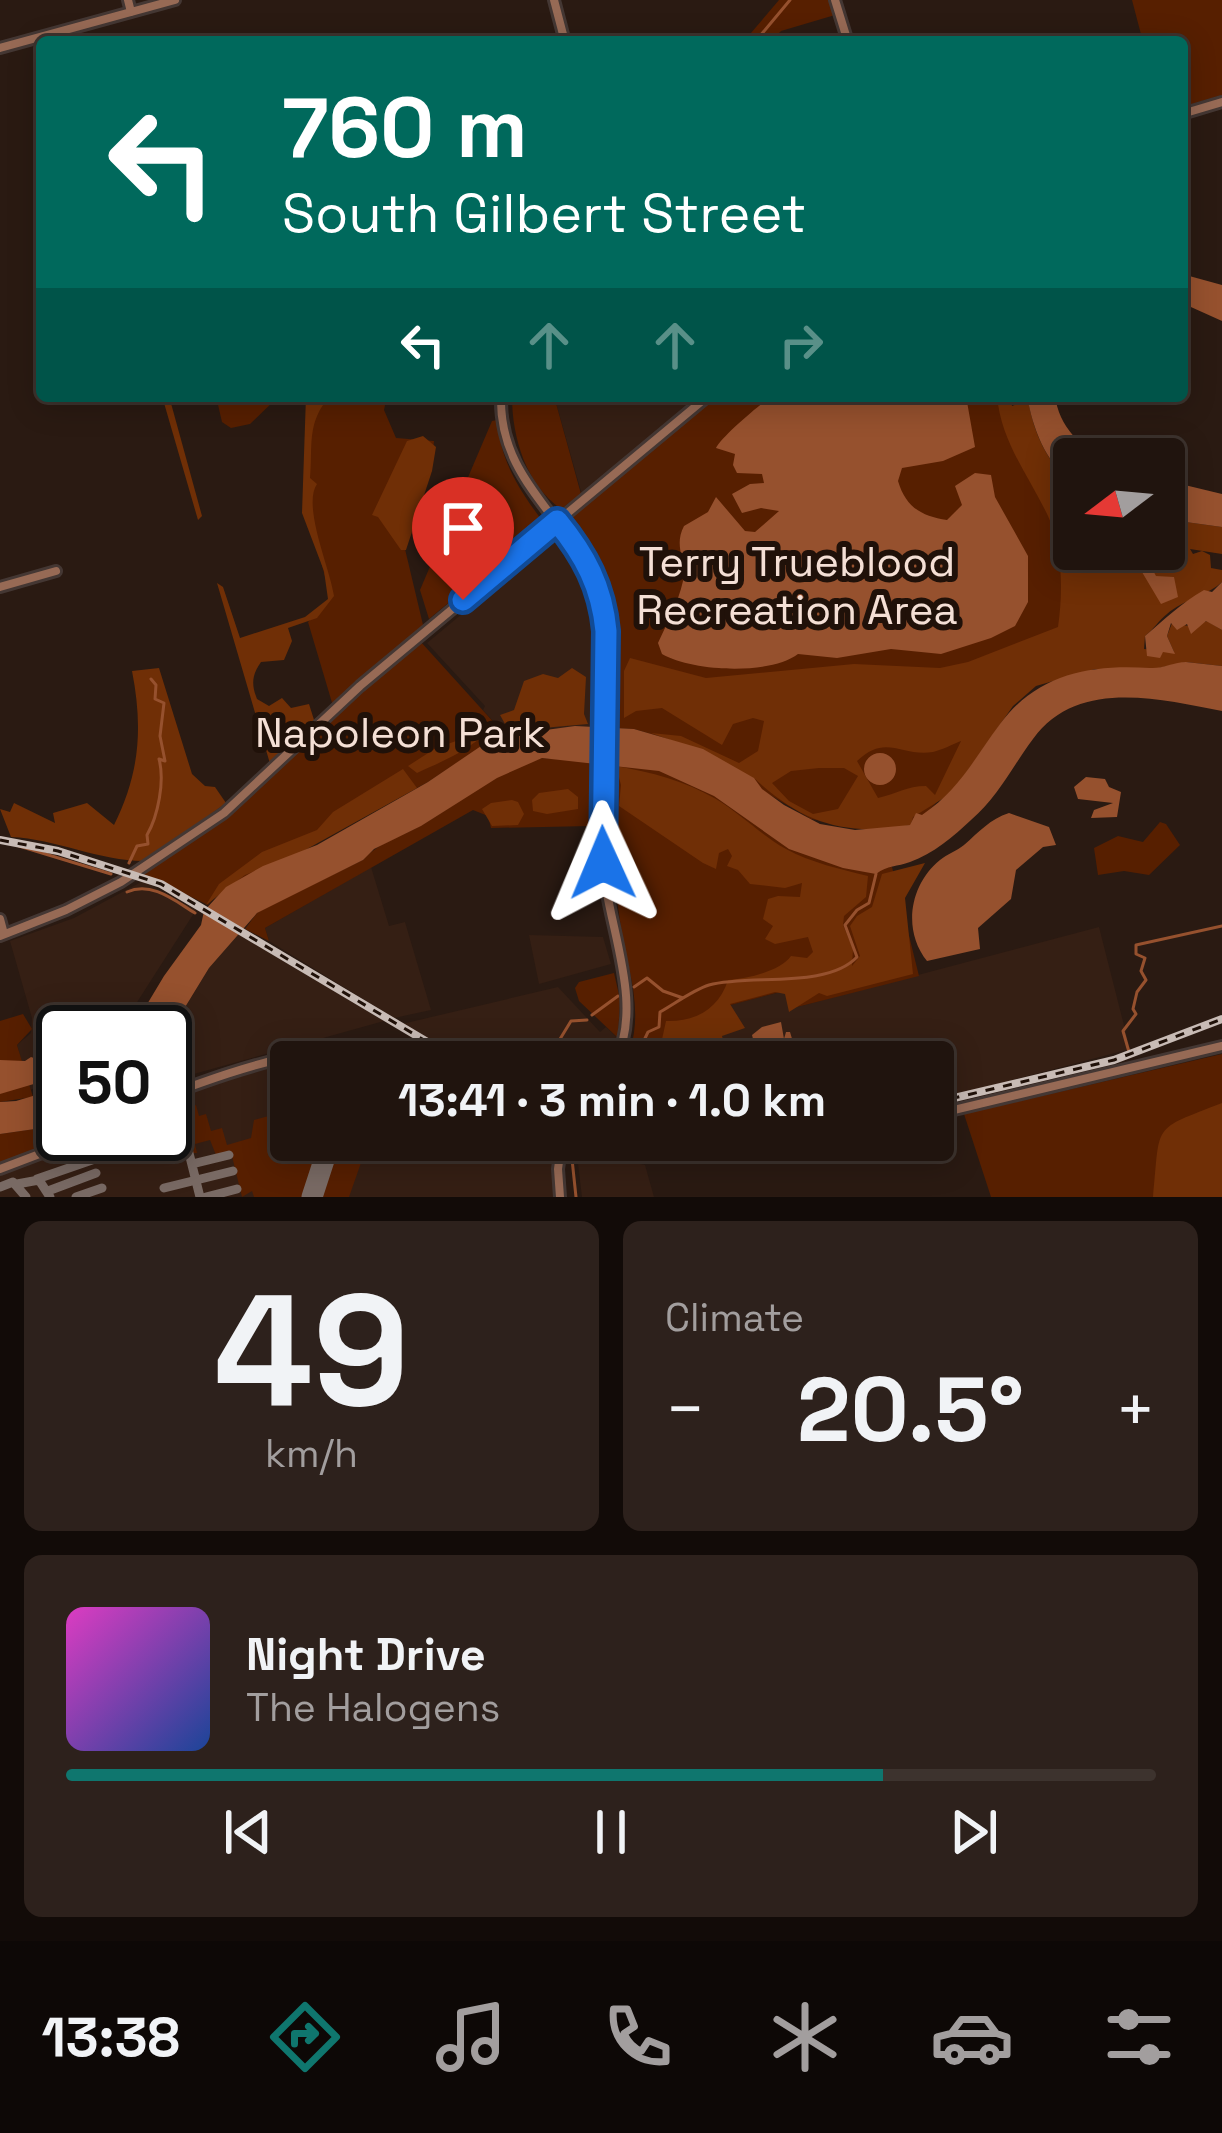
<!DOCTYPE html>
<html lang="en">
<head>
<meta charset="utf-8">
<style>
	body { margin:0; font-family:"Space Grotesk",sans-serif; background:#2d211c; color:#f1f3f6; height:100vh; display:flex; flex-direction:column; font-size:45px; white-space:nowrap }
	* { box-sizing:border-box; margin:0 }
	p { font-size:39px; color:#a29e9e }
	.icon { flex:none; width:66px; height:66px; fill:none; stroke:currentColor; stroke-width:2; stroke-linecap:round; stroke-linejoin:round }
	.map { position:relative; height:1197px; overflow:hidden }
	.panel { display:flex; flex-direction:column; gap:24px; padding:24px; background:#120b08; flex:1 }
	.panel>* { flex:none }
	.hud { position:absolute; left:36px; top:36px; width:1152px; height:366px; border-radius:12px; box-shadow:0 6px 30px #0003,0 0 0 3px #3d332e; background:#00695c; color:#fff; overflow:hidden }
	.needle { width:78px; rotate:254deg }
	.buttons { position:absolute; left:1053px; top:438px; display:grid; gap:24px }
	.buttons a { display:grid; place-items:center; width:132px; height:132px; border-radius:12px; background:#20140e; box-shadow:0 6px 30px #0003,0 0 0 3px #3d332e; font-size:60px }
	.speed { position:absolute; left:36px; top:1005px; display:flex; gap:24px; font-size:60px; font-weight:700; text-align:center }
	.speed>* { display:grid; place-content:center; width:156px; height:156px; border-radius:50%; background:#20140e; box-shadow:0 6px 30px #0003,0 0 0 3px #3d332e; line-height:1 }
	.speed .limit { border:6px solid #111; border-radius:18px; background:#fff; color:#111 }
	.pin { position:absolute; display:grid; place-items:center; width:102px; height:102px; color:#fff; margin:-123px -51px; border-radius:50% 50% 50% 0; rotate:-45deg; box-shadow:0 0 12px #0007 }
	.pin .icon { rotate:45deg }
	.me { position:absolute; width:132px; margin:-66px; rotate:359deg; stroke-linejoin:round; filter:drop-shadow(0 0 9px #0008) }
	.turn { display:flex; align-items:center; gap:42px; height:252px; padding:0 48px; font-size:54px }
	.turn .icon { width:156px; height:156px; stroke-width:2.5 }
	.turn b { display:block; font-size:84px; line-height:102px }
	.lanes { display:flex; align-items:center; height:114px; padding:0 48px; background:#0003; justify-content:center; gap:60px; direction:ltr }
	.lanes .off { opacity:.35 }
	.big { font-size:90px; font-weight:700; line-height:1.1 }
	.panel .widget { flex:1; display:flex; flex-direction:column; justify-content:center; gap:18px; min-width:0; padding:0 42px; border-radius:18px; background:#2d211c }
	.panel .dial { align-items:center; gap:0 }
	.dial b { font-size:156px; line-height:1 }
	.song { display:flex; align-items:center; gap:36px }
	.cover { width:144px; height:144px; border-radius:18px; background:linear-gradient(135deg,hsl(310 70% 55%),hsl(220 70% 35%)) }
	.played { height:12px; border-radius:6px; background:linear-gradient(90deg,#0f766e 75%,#3d332e 75%) }
	.keys { display:flex; justify-content:space-around; direction:ltr }
	.heat { display:flex; justify-content:space-between; align-items:center; font-size:66px; direction:ltr }
	.panel .tiles { flex:1; display:grid; gap:24px; grid-template-columns:1fr 1fr }
	.widget:last-child { grid-column:span 2 }
	.trip { position:absolute; left:270px; top:1041px; width:684px; height:120px; border-radius:12px; background:#20140e; box-shadow:0 6px 30px #0003,0 0 0 3px #3d332e; font-weight:700; line-height:120px; text-align:center }
	.menu { display:flex; height:192px; justify-content:space-around; align-items:center; background:#0d0806; color:#a29e9e }
	.menu .icon { width:84px; height:84px }
	.menu .current { color:#0f766e }
	.menu b { font-size:54px; color:#f1f3f6 }
	.map>svg:first-child { display:block }
</style>
</head>
<body>
<div class="map">
<svg width="1222" height="1197" viewBox="0 0 1222 1197">
	<rect width="100%" height="100%" fill="#2a1a12"/>
	<!-- built -->
	<path fill="#351f14" d="M 554,396 L 701,396 L 582,495 Z
		M 557,535 L 579,569 L 596,621 L 595,727 L 541,729 L 507,737 L 483,710 L 485,706 L 427,643 Z
		M 371,867 L 389,926 L 405,922 L 431,1010 L 394,1018 L 269,941 L 265,928 Z
		M 143,881 L 196,910 L 118,1032 L 63,1032 L 63,1077 L 30,1090 L 17,1045 L 31,1033 L 32,1018 L 10,941 L 74,918 Z
		M 1099,927 L 1130,1049 L 933,1101 L 933,1062 L 642,1062 L 638,1057 L 683,1039 L 707,1011 L 792,989 L 797,1007 Z
		M 238,934 L 384,1021 L 165,1082 L 165,1040 L 209,968 Z
		M 529,935 L 603,937 L 611,964 L 539,984 Z
		M 558,987 L 600,1032 L 606,1027 L 618,1038 L 607,1062 L 466,1062 L 402,1024 Z
		M 338,1052 L 386,1052 L 421,1062 L 291,1062 Z
		M 291,1062 L 291,1140 L 557,1140 L 558,1197 L 0,1197 L 0,1172 L 100,1134 L 165,1134 L 165,1099 Z
		M 585,1152 L 645,1165 L 654,1197 L 582,1197 L 578,1164 Z"/>
	<!-- green -->
	<path fill="#571f00" d="M 779,0 L 831,0 L 835,15 L 781,31 L 770,42 L 739,42 L 745,40 Z
		M 1132,0 L 1222,0 L 1222,95 L 1182,107 L 1182,42 L 1143,42 Z
		M 216,396 L 279,396 L 250,424 L 231,428 L 222,422 Z
		M 330,396 L 387,396 L 384,410 L 396,438 L 434,441 L 431,471 L 405,549 L 424,629 L 333,706 L 308,622 L 331,599 L 303,494 L 310,405 Z
		M 512,396 L 554,396 L 581,494 L 561,509 C 526,484 512,438 512,396 Z
		M 708,396 L 1007,396 L 1058,511 L 1078,626 L 993,728 L 976,760 L 922,818 L 881,831 L 811,819 L 682,743 L 634,729 L 607,728 L 608,716 L 604,716 L 606,631 L 601,596 L 557,521 Z
		M 497,420 C 501,462 519,490 544,523 L 429,619 L 420,590 L 492,421 Z
		M 420,641 L 507,737 L 484,745 L 428,782 L 217,895 L 208,905 L 143,874 C 245,807 326,719 420,641 Z
		M 542,758 L 596,762 L 591,826 L 491,828 L 488,816 L 473,810 L 265,928 L 269,941 L 245,929 L 257,913 L 268,906 L 363,860 C 377,843 403,836 422,825 C 461,802 497,771 542,758 Z
		M 614,759 L 659,768 L 870,868 L 892,867 L 919,976 L 797,1007 L 791,989 L 708,1011 L 713,1034 L 684,1044 L 682,1040 L 638,1057 L 630,1051 C 644,1004 626,967 620,921 C 612,866 609,814 614,759 Z
		M 1160,822 L 1166,824 L 1180,845 L 1149,875 L 1124,871 L 1098,875 L 1094,848 L 1118,836 L 1143,842 Z
		M 614,973 L 620,999 L 618,1038 L 579,1001 L 575,988 L 579,982 Z
		M 23,1014 L 32,1029 L 17,1045 L 33,1097 L 0,1102 L 0,1021 Z
		M 1222,1054 L 1222,1197 L 991,1197 L 964,1114 Z
		M 196,1105 L 199,1116 L 206,1114 L 211,1131 L 222,1128 L 227,1145 L 251,1138 L 254,1120 L 291,1110 L 291,1140 L 369,1140 L 349,1197 L 317,1197 L 333,1149 L 324,1144 L 306,1197 L 254,1197 L 252,1191 L 242,1197 L 231,1152 L 216,1155 L 210,1140 L 195,1144 L 197,1153 L 192,1153 L 182,1109 Z
		M 63,1125 L 63,1134 L 84,1134 L 0,1165 L 0,1134 Z"/>
	<!-- forest -->
	<path fill="#702f06" fill-rule="evenodd" d="M 162,396 L 169,396 L 202,516 L 198,520 Z
		M 306,396 L 330,396 C 306,423 313,446 310,478 L 317,484 C 302,506 330,568 334,596 L 317,618 L 288,628 L 292,641 L 284,660 L 261,662 C 252,675 251,684 257,699 L 269,706 L 282,698 L 291,708 L 309,704 L 315,723 L 271,767 L 217,583 L 223,587 L 240,638 L 305,617 L 328,599 L 324,571 L 302,513 Z
		M 997,396 L 1010,396 L 1012,406 L 1028,400 C 1034,434 1047,463 1074,485 L 1074,549 L 1164,549 L 1164,538 L 1172,539 L 1164,529 L 1164,519 L 1222,527 L 1222,554 L 1190,549 L 1193,554 L 1202,551 L 1210,555 L 1211,568 L 1222,570 L 1222,582 C 1207,596 1184,599 1167,614 C 1159,620 1154,629 1145,636 L 1144,649 L 1174,652 L 1167,636 L 1172,623 L 1189,626 L 1207,621 L 1222,630 L 1222,666 L 1186,662 L 1154,669 L 1095,669 L 1036,686 L 1013,706 L 952,793 L 913,817 L 911,825 C 845,837 803,823 755,779 C 751,776 742,774 738,771 C 710,756 682,744 651,733 L 681,736 L 739,763 L 758,751 L 764,721 L 753,718 L 733,724 L 722,745 L 662,708 L 636,711 L 624,718 L 624,671 L 630,658 L 706,678 L 854,664 L 940,668 L 968,662 L 1058,627 C 1063,594 1063,547 1048,516 C 1029,476 1001,442 997,396 ZM 961,741 L 935,795 L 926,786 C 907,786 896,794 878,798 L 857,761 C 886,733 901,757 933,752 C 942,750 953,744 961,741 ZM 819,768 L 844,768 L 858,776 L 838,809 L 813,814 L 789,801 L 772,783 L 791,771 Z
		M 423,436 L 436,447 L 432,471 L 406,550 L 401,550 L 378,517 L 372,515 L 407,441 Z
		M 159,668 L 192,774 L 205,786 L 215,787 L 226,803 L 147,861 C 101,862 57,839 11,837 L 0,809 L 10,812 L 14,803 L 55,823 L 53,813 L 87,803 L 114,825 C 140,773 143,727 132,671 Z
		M 572,668 L 586,677 L 584,714 L 588,724 L 509,731 L 500,715 L 514,710 L 524,681 L 543,674 L 558,678 Z
		M 479,733 L 482,737 C 459,755 441,762 417,773 L 408,766 L 436,748 Z
		M 616,766 C 651,772 685,781 716,799 C 741,814 761,835 786,849 C 812,863 840,869 868,876 L 866,897 L 844,916 L 843,925 L 853,949 L 852,966 L 860,956 L 850,926 L 857,916 L 872,907 L 882,874 L 925,863 L 905,898 L 913,974 L 827,996 L 819,993 L 789,1012 L 785,994 L 775,992 L 730,1004 L 745,1028 L 722,1036 L 729,1062 L 722,1062 L 717,1040 C 705,1035 694,1046 681,1042 L 646,1057 L 661,1044 L 666,1021 C 695,1022 719,1009 728,980 C 746,979 781,971 791,956 L 807,958 L 813,952 L 808,937 L 775,944 L 765,939 L 773,926 L 763,919 L 768,899 L 778,896 L 800,897 L 802,883 L 785,888 L 750,884 L 738,870 L 727,866 L 732,856 L 728,849 L 719,853 L 716,869 L 703,863 L 619,806 L 621,785 Z
		M 403,769 L 417,788 L 298,854 L 245,875 L 206,905 L 219,884 L 262,852 L 317,830 L 333,812 Z
		M 568,789 L 578,797 L 578,809 L 547,814 L 533,811 L 532,800 L 539,793 Z
		M 512,800 L 518,802 L 524,814 L 518,825 L 492,826 L 482,809 L 491,803 Z
		M 1222,1103 L 1222,1197 L 1153,1197 C 1161,1122 1150,1131 1222,1103 Z"/>
	<!-- water -->
	<path fill="#96512e" d="M 1182,274 L 1222,285 L 1222,321 L 1182,303 Z
		M 772,396 L 966,396 L 975,447 L 943,461 L 902,468 L 898,481 C 906,508 922,516 947,520 L 962,505 L 955,486 L 975,473 L 991,475 L 995,497 L 1028,556 L 1028,602 L 1015,626 L 991,638 L 941,654 L 891,649 L 837,658 L 798,654 C 771,675 693,672 662,654 L 658,643 C 667,623 678,603 683,581 C 687,561 673,547 684,526 L 708,512 L 716,497 L 745,531 L 755,532 L 779,511 L 761,508 L 742,513 L 732,494 L 750,484 L 764,483 L 762,474 L 737,473 L 733,465 L 735,454 L 716,448 C 721,437 760,404 772,396 Z
		M 1027,396 L 1055,396 C 1059,426 1080,448 1108,459 L 1074,459 L 1072,483 C 1045,461 1033,429 1027,396 Z
		M 1164,480 L 1222,494 L 1222,527 L 1164,519 Z
		M 1149,563 L 1156,576 L 1174,577 L 1178,597 L 1161,604 L 1139,567 Z
		M 1222,582 L 1222,630 L 1206,621 L 1191,634 L 1187,624 L 1177,630 L 1171,623 L 1167,636 L 1175,654 L 1163,652 L 1160,658 L 1147,656 L 1145,636 C 1164,620 1180,604 1204,590 L 1212,592 Z
		M 1186,662 L 1222,666 L 1222,711 C 1159,699 1077,678 1033,739 C 1012,767 998,797 971,820 C 954,836 933,854 910,862 C 897,867 888,865 876,874 L 843,868 L 789,849 L 714,796 L 659,771 L 542,758 L 497,778 L 421,826 L 374,849 L 363,860 L 257,913 L 209,968 L 165,1040 L 165,1032 L 137,1032 L 143,1011 L 164,976 L 201,925 L 204,911 L 226,887 L 263,866 L 317,845 L 428,782 L 484,744 L 516,734 L 575,726 L 634,729 L 703,749 L 754,778 L 762,789 L 784,805 L 820,824 L 855,830 L 910,825 L 916,813 L 922,815 C 960,789 973,760 1000,724 C 1037,674 1090,664 1150,668 C 1162,669 1174,662 1186,662 Z
		M864 769a16 16 0 1 1 32 0a16 16 0 1 1-32 0Z
		M 1086,777 L 1105,779 L 1109,787 L 1121,792 L 1117,817 L 1091,818 L 1094,810 L 1113,803 L 1078,799 L 1074,787 Z
		M 1009,813 L 1049,827 L 1056,845 L 1043,847 L 1016,870 L 1011,899 L 978,928 L 980,949 L 927,961 C 902,930 910,884 940,860 C 947,854 957,851 964,845 C 979,832 990,819 1009,813 Z
		M 781,1022 L 784,1039 L 786,1032 L 790,1032 L 799,1062 L 759,1062 L 752,1035 L 762,1027 Z
		M 31,1057 L 51,1064 L 57,1072 L 54,1078 L 0,1094 L 0,1060 L 25,1061 Z
		M 63,1087 L 63,1125 L 0,1134 L 0,1102 L 16,1101 Z"/>
	<g fill="none" stroke-linecap="round" stroke-linejoin="round">
		<!-- stream -->
		<path stroke="#96512e" stroke-width="3" d="M 755,42 L 790,0
			M 19,846 L 111,874
			M 129,863 L 137,846 L 148,844 L 147,835 C 158,816 165,781 159,759 L 165,761 L 160,736 L 164,703 L 155,699 L 156,685 L 151,679
			M 127,892 C 152,881 175,901 195,913
			M 634,987 L 647,978 L 663,991 L 683,998
			M 592,1015 L 618,996
			M 640,1049 L 648,1032 L 659,1027 L 660,1012 C 676,1003 693,990 709,985 C 750,974 827,989 857,957 L 845,925 L 857,910 L 869,903 L 876,874
			M 1129,1052 L 1123,1031 L 1136,1014 L 1133,1009 L 1137,992 L 1146,980 L 1141,971 L 1145,958 L 1136,954 L 1136,945 L 1222,926
			M 533,1062 L 557,1044 L 571,1021 L 587,1020
			M 576,1197 L 572,1159 L 578,1151"/>
		<!-- taxiway -->
		<path stroke="#796a64" stroke-width="9" d="M 180,1117 L 200,1197
			M 192,1164 L 229,1155
			M 37,1179 L 92,1160
			M 17,1184 L 39,1180 L 50,1197
			M 0,1187 L 13,1182 L 26,1197
			M 164,1188 L 233,1171
			M 48,1191 L 96,1173
			M 76,1197 L 102,1188
			M 206,1197 L 237,1189
			M 311,1197 L 313,1190"/>
		<!-- runway -->
		<path stroke="#796a64" stroke-width="21" d="M 312,1197 L 327,1151"/>
		<!-- secondary casing -->
		<g stroke="#443733" stroke-width="14">
			<path id="secondary" d="M 128,0 L 131,12
				M 554,0 L 565,42
				M 835,0 L 848,42
				M 0,48 L 175,0
				M 1182,114 L 1222,102
				M 501,396 C 498,501 605,530 606,643 C 604,714 599,785 602,855 C 605,922 646,1001 615,1062
				M 0,587 L 56,571
				M 0,919 L 4,934
				M 0,936 L 66,910 L 121,882 L 224,813 L 360,686 L 708,396
				M 165,1096 C 243,1067 352,1027 432,1062
				M 933,1115 L 1222,1046
				M 587,1140 C 667,1164 747,1159 828,1140
				M 0,1169 L 92,1134
				M 560,1197 L 558,1169 L 562,1140"/>
		</g>
		<!-- secondary -->
		<use href="#secondary" stroke="#976a55" stroke-width="8"/>
		<!-- rail casing -->
		<g stroke="#c8bbb5" stroke-width="8">
			<path id="rail" d="M 0,840 L 58,851 L 161,884 L 461,1062
				M 933,1103 L 1114,1060 L 1222,1019
				M 654,1140 L 713,1144 L 770,1140"/>
		</g>
		<!-- rail -->
		<use href="#rail" stroke="#201109" stroke-width="3" stroke-dasharray="9" stroke-linecap="butt"/>
	</g>
	<g fill="none" stroke-linecap="round" stroke-linejoin="round">
		<!-- route casing -->
		<g stroke="#114b97" stroke-width="30">
			<path id="route" d="M 463,600 L 557,521 C 585,555 602,587 606,631 L 603,863"/>
		</g>
		<!-- route -->
		<use href="#route" stroke="#1a73e8" stroke-width="21"/>
	</g>
	<g text-anchor="middle" stroke-width="12" stroke-linejoin="round" paint-order="stroke">
		<!-- park labels -->
		<g font-size="42" fill="#f4dfd5" stroke="#201109">
			<text x="797" y="576">Terry Trueblood<tspan x="797" dy="48">Recreation Area</tspan></text>
			<text x="400" y="747">Napoleon Park</text>
		</g>
	</g>
</svg>
<div class="buttons">
<a><svg class="needle" viewBox="-14 -14 28 28"><path d="M0-13l5 13h-10z" fill="#e53935"/><path d="M0 13l5-13h-10z" fill="#a29e9e"/></svg></a>
</div>
<div class="speed"><div class="limit">50</div></div>
<div class="pin" style="left:463px;top:600px;background:#d93025"><svg class="icon" aria-label="arrive" viewBox="0 0 24 24"><path d="M6 21V4h12l-3 4 3 4H6"/></svg></div>
<svg class="me" style="left:603px;top:863px" viewBox="-20 -20 40 40"><path d="M0-17L14 15 0 8-14 15z" fill="#1a73e8" stroke="#fff" stroke-width="4"/></svg>
<div class="trip">13:41 · 3 min · 1.0 km</div>
<div class="hud">
<div class="turn"><svg class="icon" aria-label="left" viewBox="0 0 24 24"><path d="M17 20v-9H6M10 6l-5 5 5 5"/></svg><div><b>760 m</b>South Gilbert Street</div></div>
<div class="lanes"><svg class="icon" aria-label="left" viewBox="0 0 24 24"><path d="M17 20v-9H6M10 6l-5 5 5 5"/></svg><svg class="icon off" aria-label="ahead" viewBox="0 0 24 24"><path d="M12 20V5M6 11l6-6 6 6"/></svg><svg class="icon off" aria-label="ahead" viewBox="0 0 24 24"><path d="M12 20V5M6 11l6-6 6 6"/></svg><svg class="icon off" aria-label="right" viewBox="0 0 24 24"><path d="M7 20v-9h11M14 6l5 5-5 5"/></svg></div>
</div>
</div>
<section class="panel">
<div class="tiles">
<div class="widget dial"><b>49</b><p>km/h</p></div>
<div class="widget"><p>Climate</p>
<div class="heat"><a>−</a><b class="big">20.5°</b><a>+</a></div>
</div>
<div class="widget">
<div class="song"><i class="cover"></i><div><b>Night Drive</b><p>The Halogens</p></div></div>
<div class="played"></div>
<div class="keys"><svg class="icon" aria-label="previous" viewBox="0 0 24 24"><path d="M18 5L8 12l10 7zM5 5v14"/></svg><svg class="icon" aria-label="pause" viewBox="0 0 24 24"><path d="M8 5v14M16 5v14"/></svg><svg class="icon" aria-label="next" viewBox="0 0 24 24"><path d="M6 5l10 7-10 7zM19 5v14"/></svg></div>
</div>
</div>
</section>
<nav class="menu">
<b>13:38</b>
<svg class="icon current" aria-label="directions" viewBox="0 0 24 24"><path d="M12 3l9 9-9 9-9-9zM9 14v-3h6M13 9l2 2-2 2"/></svg>
<svg class="icon" aria-label="music" viewBox="0 0 24 24"><path d="M9 18V5l10-2v13"/><circle cx="6" cy="18" r="3"/><circle cx="16" cy="16" r="3"/></svg>
<svg class="icon" aria-label="phone" viewBox="0 0 24 24"><path d="M5 4h4l2 5-3 2q2 4 5 5l2-3 5 2v4C11 20 4 13 5 4z"/></svg>
<svg class="icon" aria-label="climate" viewBox="0 0 24 24"><path d="M12 3v18M4 7l16 10M4 17L20 7"/></svg>
<svg class="icon" aria-label="car" viewBox="0 0 24 24"><path d="M5 17H2v-5l4-1 3-4h7l3 4 3 1v5h-3M9 17h6M6 11h13"/><circle cx="7" cy="17" r="2"/><circle cx="17" cy="17" r="2"/></svg>
<svg class="icon" aria-label="filters" viewBox="0 0 24 24"><path d="M4 7h16M4 17h16"/><circle cx="9" cy="7" r="2"/><circle cx="15" cy="17" r="2"/></svg>
</nav>
</body>
</html>
